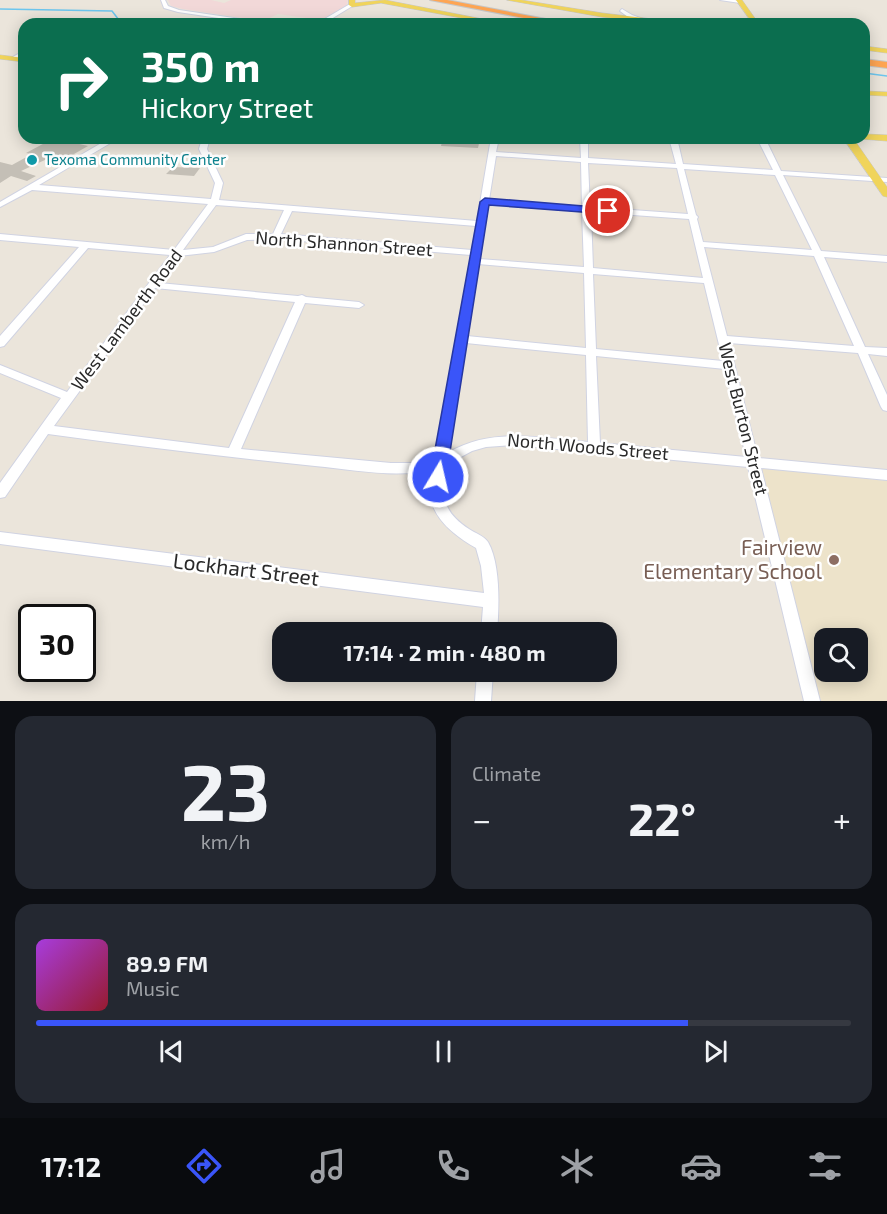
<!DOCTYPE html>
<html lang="en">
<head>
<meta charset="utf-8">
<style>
	body { margin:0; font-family:"Exo 2",sans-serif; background:#242831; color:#f1f3f6; height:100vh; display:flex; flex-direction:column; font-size:22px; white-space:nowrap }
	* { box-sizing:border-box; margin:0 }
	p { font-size:20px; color:#9ea1a6 }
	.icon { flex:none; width:33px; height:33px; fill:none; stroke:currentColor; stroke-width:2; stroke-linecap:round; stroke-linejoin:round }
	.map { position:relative; height:701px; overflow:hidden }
	.details { display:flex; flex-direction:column; gap:15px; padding:15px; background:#0d0f14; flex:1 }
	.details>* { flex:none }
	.top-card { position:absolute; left:18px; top:18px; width:852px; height:126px; border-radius:18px; box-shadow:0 3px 15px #0003; background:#0b6e4f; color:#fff; overflow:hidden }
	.buttons { position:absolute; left:814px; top:628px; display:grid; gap:12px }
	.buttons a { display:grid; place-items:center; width:54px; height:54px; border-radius:12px; background:#171b24; box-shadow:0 3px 15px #0003; font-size:30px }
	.speed { position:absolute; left:18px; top:604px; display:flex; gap:12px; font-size:30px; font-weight:700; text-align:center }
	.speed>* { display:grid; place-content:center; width:78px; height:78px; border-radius:50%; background:#171b24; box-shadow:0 3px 15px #0003; line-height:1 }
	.speed .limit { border:3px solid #111; border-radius:9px; background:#fff; color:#111 }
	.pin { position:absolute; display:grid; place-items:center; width:51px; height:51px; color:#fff; margin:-26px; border:3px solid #fff; border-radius:50%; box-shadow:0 2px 6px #0007 }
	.me { position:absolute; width:66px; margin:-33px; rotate:9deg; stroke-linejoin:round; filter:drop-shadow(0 0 4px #0008) }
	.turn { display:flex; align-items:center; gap:21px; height:126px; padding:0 24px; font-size:27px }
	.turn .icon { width:78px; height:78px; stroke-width:2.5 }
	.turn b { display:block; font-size:42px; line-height:51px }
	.big { font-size:45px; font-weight:700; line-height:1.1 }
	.details .card { flex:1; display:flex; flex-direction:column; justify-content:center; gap:9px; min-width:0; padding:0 21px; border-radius:18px; background:#242831 }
	.details .dial { align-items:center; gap:0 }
	.dial b { font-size:78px; line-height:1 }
	.song { display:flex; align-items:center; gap:18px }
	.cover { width:72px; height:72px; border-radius:9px; background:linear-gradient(135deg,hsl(280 70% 55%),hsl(350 70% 35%)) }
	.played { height:6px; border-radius:3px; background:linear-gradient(90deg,#3a55f9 80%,#363941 80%) }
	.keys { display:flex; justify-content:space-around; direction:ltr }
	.heat { display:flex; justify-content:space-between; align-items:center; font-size:33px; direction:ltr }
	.details .tiles { flex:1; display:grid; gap:15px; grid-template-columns:1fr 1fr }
	.card:last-child { grid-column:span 2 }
	.trip { position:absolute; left:272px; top:622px; width:345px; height:60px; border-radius:18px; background:#171b24; box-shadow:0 3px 15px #0003; font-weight:700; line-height:60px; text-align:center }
	.menu { display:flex; height:96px; justify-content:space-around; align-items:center; background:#090b0e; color:#9ea1a6 }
	.menu .icon { width:42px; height:42px }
	.menu .selected { color:#3a55f9 }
	.menu b { font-size:27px; color:#f1f3f6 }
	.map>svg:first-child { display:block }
</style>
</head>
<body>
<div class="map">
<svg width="887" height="701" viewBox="0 0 887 701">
	<rect width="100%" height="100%" fill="#ebe5db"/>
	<!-- education -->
	<path fill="#ede3ca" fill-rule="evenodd" d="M 758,468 L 887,481 L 887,701 L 818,701 ZM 825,639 L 858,639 L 858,672 L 825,672 Z"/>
	<!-- medical -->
	<path fill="#f2d8d8" d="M 168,0 L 211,0 L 224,3 L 231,0 L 348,0 L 346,7 L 321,20 L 278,14 L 263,21 L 183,9 L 171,6 Z"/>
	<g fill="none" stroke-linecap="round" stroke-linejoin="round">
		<!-- stream -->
		<path stroke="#6dc6ee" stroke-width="1.5" d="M 0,9 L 112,11 L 122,24
			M 864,73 L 887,76"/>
	</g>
	<!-- building -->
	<path fill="#c4bfb6" d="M 54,138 L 88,146 L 60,162 L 47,159 L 21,171 L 36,176 L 27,181 L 11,176 L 0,183 L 0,162 L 12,165 L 32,154 L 26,153 Z
		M 443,138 L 478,138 L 480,139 L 478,148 L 441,146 Z
		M 173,167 L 200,168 L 194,176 L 166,174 Z"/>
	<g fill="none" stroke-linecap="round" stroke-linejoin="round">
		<!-- minor casing -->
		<g stroke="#d0d3e2" stroke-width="2">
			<path id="minor" d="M 161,0 L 165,0 L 168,6 L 179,10 L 274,24 L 260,24 L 178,12 L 164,8 Z
				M 720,0 L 735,0 L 742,2 L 740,3 Z
				M 350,4 L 354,5 L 323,24 L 316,24 Z
				M 622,9 L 632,15 L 646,20 L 643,22 L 628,17 L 620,11 Z
				M 24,51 L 24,55 L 14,60 L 9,59 Z
				M 110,138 L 119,138 L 39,185 L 211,199 L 215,183 L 199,149 L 202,138 L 210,138 L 207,149 L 223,183 L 219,200 L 477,221 L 491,138 L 499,138 L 496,152 L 581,158 L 580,138 L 588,138 L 588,158 L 676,164 L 669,138 L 677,138 L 683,164 L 773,170 L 757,138 L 765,138 L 781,171 L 887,178 L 887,182 L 783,175 L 821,251 L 887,256 L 887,262 L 824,257 L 865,347 L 887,348 L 887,356 L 868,354 L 887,395 L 887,411 L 883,410 L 881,407 L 858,353 L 729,343 L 758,458 L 887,470 L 887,480 L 761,468 L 820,701 L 804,701 L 748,467 L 514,445 L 486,447 L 472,451 L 446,465 C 442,495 441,511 469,529 C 475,533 484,536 488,542 C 501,565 499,608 497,633 L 481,633 L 483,607 L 0,544 L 0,532 L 484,593 L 481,566 L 476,548 C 455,536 429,517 430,489 C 430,483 432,476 433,470 C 395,478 354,470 315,466 C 226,457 137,446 48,434 L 5,497 L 0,498 L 0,483 L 61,398 L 0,373 L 0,365 L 67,392 L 170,255 L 88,248 L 4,346 L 0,347 L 0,336 L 79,247 L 0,240 L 0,234 L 174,250 L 208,204 L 32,190 L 0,207 L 0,202 ZM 496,156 L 581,162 L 582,207 L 489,200 ZM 588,163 L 677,168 L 688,214 L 590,207 ZM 684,169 L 775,175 L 812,250 L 703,242 L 697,219 L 698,217 L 696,215 ZM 216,205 L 284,210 L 273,234 L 246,234 L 213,247 L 183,250 ZM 488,205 L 582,211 L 584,267 L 479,259 ZM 292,211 L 476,226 L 472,250 L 281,234 ZM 591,212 L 689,219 L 703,278 L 593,268 ZM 276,239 L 471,255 L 435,459 L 418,463 L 391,463 L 241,449 L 305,303 L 359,308 L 364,305 L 359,302 L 306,297 L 302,295 L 298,296 L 159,283 L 179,256 L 214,252 L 247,240 ZM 704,247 L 814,256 L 854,346 L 727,336 ZM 478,264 L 584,273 L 586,348 L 467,336 ZM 593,274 L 704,283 L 723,361 L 596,349 ZM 155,288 L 295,302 L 229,448 L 54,426 ZM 466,343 L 586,355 L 588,442 C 539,438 493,427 449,452 ZM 596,356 L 725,369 L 746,457 L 600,443 Z
				M 477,672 L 493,672 L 491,701 L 475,701 Z"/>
		</g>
		<!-- major casing -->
		<g stroke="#c7c7c7" stroke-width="1">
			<path id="major" d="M 349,0 L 355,0 L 355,3 L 385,0 L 508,24 L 494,24 L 381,3 L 352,7 L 349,5 Z
				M 507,0 L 521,0 L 602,13 L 694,24 L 672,24 L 602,17 Z
				M 736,0 L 742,0 L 759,24 L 753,24 Z
				M 864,46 L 887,49 L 887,53 L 864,50 Z
				M 0,55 L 24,58 L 24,62 L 0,59 Z
				M 864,91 L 887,92 L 887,96 L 864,95 Z
				M 864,134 L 887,135 L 887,141 L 861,139 L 864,138 Z
				M 843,138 L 853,138 L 887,187 L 887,197 L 883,196 Z"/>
		</g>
		<!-- highway casing -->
		<g stroke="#c7c7c7" stroke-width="2">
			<path id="highway" d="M 430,0 L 447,0 L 572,24 L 555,24 Z
				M 864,59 L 887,62 L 887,68 L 864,65 Z"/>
		</g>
		<!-- minor -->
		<use href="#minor" fill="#fff" fill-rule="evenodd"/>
		<!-- major -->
		<use href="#major" fill="#f0d45b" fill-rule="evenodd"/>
		<!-- highway -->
		<use href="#highway" fill="#fea553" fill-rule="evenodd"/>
	</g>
	<!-- route -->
	<path fill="#3a55f9" stroke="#2637a2" stroke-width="1.5" d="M 485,198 L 608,208 L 614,211 L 608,214 L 489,205 L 446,477 L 444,482 L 438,484 L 432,482 L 430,477 L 480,202 Z"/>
	<!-- markers -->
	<circle fill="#0f9aa8" stroke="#fff" stroke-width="2" cx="32" cy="160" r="6"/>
	<circle fill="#8d6e63" stroke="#fff" stroke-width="2" cx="834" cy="560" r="6"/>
	<g text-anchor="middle" stroke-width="5" stroke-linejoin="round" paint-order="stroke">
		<!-- far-culture labels -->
		<g font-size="15" fill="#0d838f" stroke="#fff" text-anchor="start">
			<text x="44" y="165">Texoma Community Center</text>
		</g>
		<!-- street labels -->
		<g font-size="18" fill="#292929" stroke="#fff">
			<text transform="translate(344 244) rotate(4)" y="6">North Shannon Street</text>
			<text transform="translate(127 320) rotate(-53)" y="6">West Lamberth Road</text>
			<text transform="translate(743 419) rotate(76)" y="6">West Burton Street</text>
			<text transform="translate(588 447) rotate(5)" y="6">North Woods Street</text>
		</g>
		<!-- near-education labels -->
		<g font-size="21" fill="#785e54" stroke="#fff" text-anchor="end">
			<text x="822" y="555">Fairview<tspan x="822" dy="24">Elementary School</tspan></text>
		</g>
		<!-- near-street labels -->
		<g font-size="21" fill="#292929" stroke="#fff">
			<text transform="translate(246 570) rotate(7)" y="7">Lockhart Street</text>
		</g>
	</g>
</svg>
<div class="buttons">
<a><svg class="icon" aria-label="search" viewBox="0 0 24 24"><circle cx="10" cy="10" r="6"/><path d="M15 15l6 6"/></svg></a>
</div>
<div class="speed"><div class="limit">30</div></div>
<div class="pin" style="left:608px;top:211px;background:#d93025"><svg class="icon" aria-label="arrive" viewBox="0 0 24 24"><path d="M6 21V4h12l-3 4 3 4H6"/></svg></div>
<svg class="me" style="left:438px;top:477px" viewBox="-20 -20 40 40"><circle r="17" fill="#3a55f9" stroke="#fff" stroke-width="3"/><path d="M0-11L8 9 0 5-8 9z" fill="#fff"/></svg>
<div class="trip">17:14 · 2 min · 480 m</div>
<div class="top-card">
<div class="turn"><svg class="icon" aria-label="right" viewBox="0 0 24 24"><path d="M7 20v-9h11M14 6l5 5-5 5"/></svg><div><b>350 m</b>Hickory Street</div></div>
</div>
</div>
<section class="details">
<div class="tiles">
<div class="card dial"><b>23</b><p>km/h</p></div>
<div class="card"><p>Climate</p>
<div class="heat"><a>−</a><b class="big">22°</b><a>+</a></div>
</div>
<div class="card">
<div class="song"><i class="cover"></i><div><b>89.9 FM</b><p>Music</p></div></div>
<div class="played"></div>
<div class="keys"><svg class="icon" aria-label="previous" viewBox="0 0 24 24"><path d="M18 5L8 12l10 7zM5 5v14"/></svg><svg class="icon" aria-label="pause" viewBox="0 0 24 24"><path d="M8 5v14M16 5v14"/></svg><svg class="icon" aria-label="next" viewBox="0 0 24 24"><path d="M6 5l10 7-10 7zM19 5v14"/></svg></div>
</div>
</div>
</section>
<nav class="menu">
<b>17:12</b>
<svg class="icon selected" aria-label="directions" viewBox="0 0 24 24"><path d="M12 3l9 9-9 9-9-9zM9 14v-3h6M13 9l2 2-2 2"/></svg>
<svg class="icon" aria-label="music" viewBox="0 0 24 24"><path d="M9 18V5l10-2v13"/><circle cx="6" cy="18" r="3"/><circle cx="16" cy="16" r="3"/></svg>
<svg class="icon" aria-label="phone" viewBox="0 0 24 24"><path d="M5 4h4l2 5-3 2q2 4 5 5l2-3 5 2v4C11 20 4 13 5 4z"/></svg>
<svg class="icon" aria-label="climate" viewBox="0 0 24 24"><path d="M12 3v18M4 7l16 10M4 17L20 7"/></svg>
<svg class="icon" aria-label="car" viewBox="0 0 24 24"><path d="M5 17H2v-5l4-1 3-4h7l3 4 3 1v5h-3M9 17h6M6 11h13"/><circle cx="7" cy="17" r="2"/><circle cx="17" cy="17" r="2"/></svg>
<svg class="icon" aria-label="filters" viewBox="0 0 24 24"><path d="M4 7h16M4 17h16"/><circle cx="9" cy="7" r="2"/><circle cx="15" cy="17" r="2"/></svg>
</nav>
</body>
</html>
